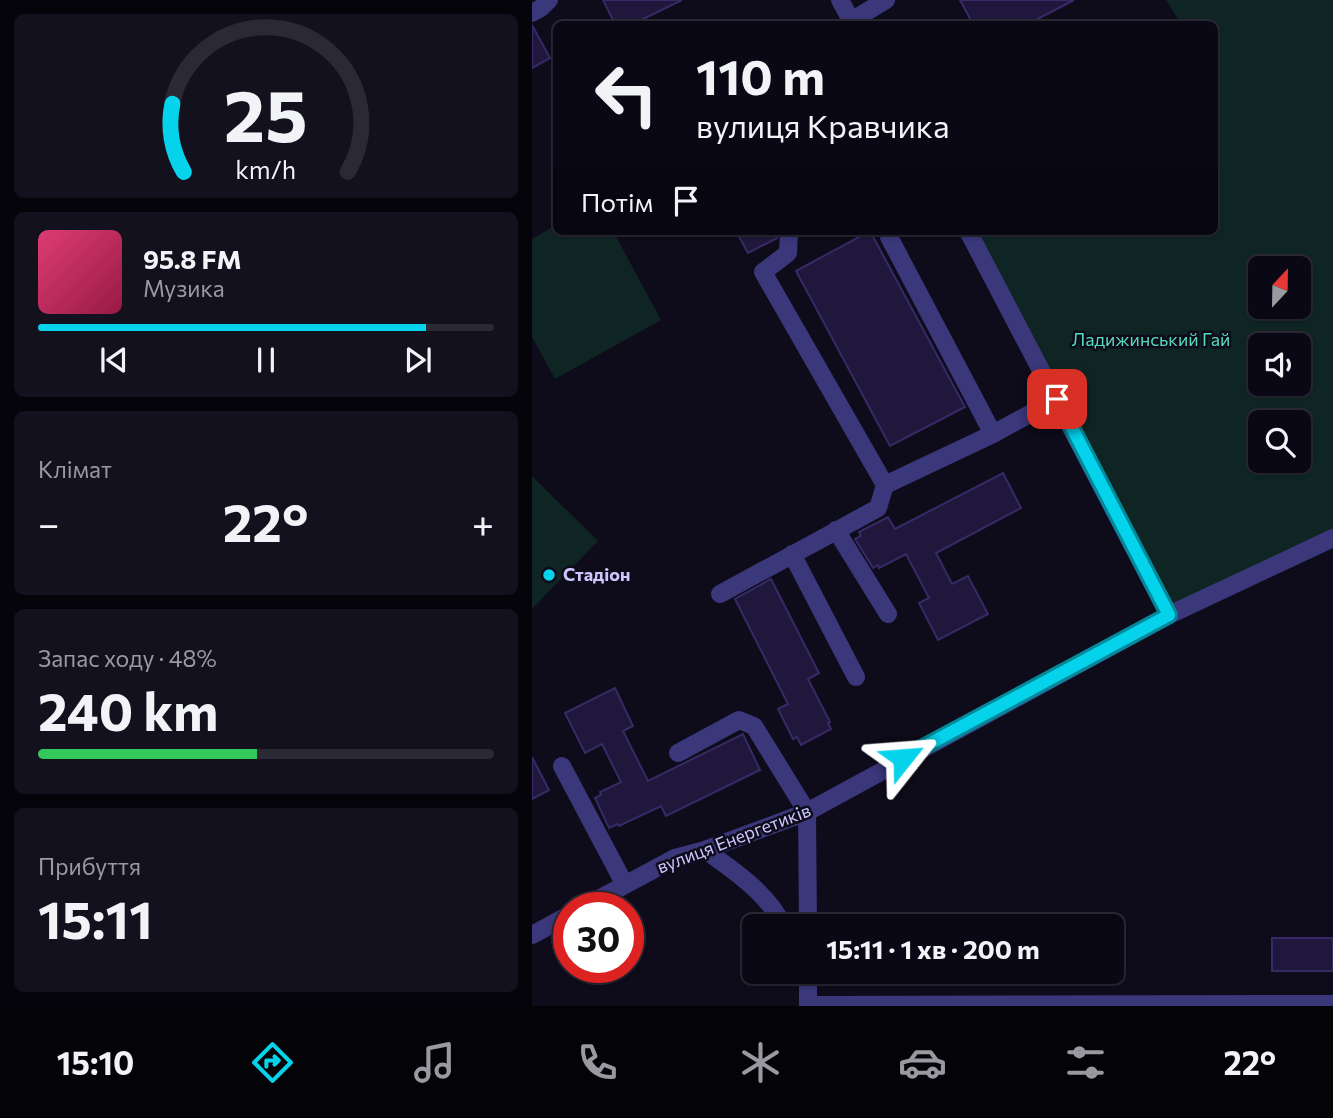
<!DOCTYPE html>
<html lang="uk">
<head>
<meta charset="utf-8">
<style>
	body { margin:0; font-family:Commissioner,sans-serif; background:#13111d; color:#f1f3f6; height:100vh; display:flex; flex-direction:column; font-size:26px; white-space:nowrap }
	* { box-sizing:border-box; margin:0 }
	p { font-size:23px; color:#999aa0 }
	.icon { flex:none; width:38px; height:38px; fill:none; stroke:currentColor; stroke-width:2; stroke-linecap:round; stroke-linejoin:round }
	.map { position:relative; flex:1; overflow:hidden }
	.side { display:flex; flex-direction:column; gap:14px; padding:14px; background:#06040b; width:532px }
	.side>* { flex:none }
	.hud { position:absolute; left:21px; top:21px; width:665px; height:214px; border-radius:10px; box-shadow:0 2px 5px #0004,0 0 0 2px #2a2934; background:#0a0814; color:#f1f3f6; overflow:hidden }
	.needle { width:46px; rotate:22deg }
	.controls { position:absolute; left:716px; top:256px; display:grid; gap:14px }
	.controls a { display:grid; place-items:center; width:63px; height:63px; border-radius:10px; background:#0a0814; box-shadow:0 2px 5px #0004,0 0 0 2px #2a2934; font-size:35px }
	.speed { position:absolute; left:21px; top:892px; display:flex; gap:14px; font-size:35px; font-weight:700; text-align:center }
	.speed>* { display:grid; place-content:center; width:91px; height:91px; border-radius:50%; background:#0a0814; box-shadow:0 2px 5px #0004,0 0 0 2px #2a2934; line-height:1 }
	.speed .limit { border:10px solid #d22; background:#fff; color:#111 }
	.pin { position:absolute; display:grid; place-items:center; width:60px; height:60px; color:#fff; margin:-30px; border-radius:14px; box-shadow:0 4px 10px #0006 }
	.me { position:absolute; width:77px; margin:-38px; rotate:62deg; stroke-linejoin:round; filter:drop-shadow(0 0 5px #0008) }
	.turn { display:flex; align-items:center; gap:24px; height:147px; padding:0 28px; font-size:32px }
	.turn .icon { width:91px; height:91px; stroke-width:2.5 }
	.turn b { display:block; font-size:49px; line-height:60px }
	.then { display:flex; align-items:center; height:66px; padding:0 28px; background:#0003; gap:14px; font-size:26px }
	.big { font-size:52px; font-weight:700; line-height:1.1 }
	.side .tile { flex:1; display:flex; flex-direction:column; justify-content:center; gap:10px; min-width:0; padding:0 24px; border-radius:10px; background:#13111d }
	.side .dial { align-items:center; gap:0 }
	.dial svg { height:182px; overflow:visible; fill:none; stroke:#2a2934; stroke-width:7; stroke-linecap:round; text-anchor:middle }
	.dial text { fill:#f1f3f6; stroke:none }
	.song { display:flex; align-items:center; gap:21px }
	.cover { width:84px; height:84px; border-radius:10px; background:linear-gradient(135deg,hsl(340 70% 55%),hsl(340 70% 35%)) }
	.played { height:7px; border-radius:4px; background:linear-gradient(90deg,#05d3ec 85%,#2a2934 85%) }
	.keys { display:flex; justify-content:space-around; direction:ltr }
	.heat { display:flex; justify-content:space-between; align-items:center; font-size:38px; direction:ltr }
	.charge { height:10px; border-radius:5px; background:linear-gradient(90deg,#34c759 48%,#2a2934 0) }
	.trip { position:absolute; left:210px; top:914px; width:382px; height:70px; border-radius:10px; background:#0a0814; box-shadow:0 2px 5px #0004,0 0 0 2px #2a2934; font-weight:700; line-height:70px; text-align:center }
	.tab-bar { display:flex; height:112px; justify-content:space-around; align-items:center; background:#040308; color:#999aa0 }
	.tab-bar .icon { width:49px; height:49px }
	.tab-bar .on { color:#05d3ec }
	.tab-bar b { font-size:32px; color:#f1f3f6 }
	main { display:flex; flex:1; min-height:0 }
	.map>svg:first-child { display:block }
</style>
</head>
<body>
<main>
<section class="side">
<div class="tile dial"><svg viewBox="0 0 100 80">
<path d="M14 69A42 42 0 1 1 86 69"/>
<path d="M14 69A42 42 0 0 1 9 39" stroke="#05d3ec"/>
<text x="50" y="56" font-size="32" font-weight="700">25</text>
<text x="50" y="72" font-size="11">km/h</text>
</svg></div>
<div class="tile">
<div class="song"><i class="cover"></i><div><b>95.8 FM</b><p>Музика</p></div></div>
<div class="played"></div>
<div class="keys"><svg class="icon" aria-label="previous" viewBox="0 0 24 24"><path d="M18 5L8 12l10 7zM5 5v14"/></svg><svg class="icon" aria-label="pause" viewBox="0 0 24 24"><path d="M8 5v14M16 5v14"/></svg><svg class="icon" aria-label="next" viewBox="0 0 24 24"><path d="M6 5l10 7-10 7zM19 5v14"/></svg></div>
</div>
<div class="tile"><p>Клімат</p>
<div class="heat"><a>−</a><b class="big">22°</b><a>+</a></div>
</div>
<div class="tile"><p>Запас ходу · 48%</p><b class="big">240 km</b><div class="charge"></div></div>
<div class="tile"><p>Прибуття</p><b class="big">15:11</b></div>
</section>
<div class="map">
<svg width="801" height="1006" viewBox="0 0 801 1006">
	<rect width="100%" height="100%" fill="#0e0b1b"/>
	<!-- green -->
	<path fill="#0f2524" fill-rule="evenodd" d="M 634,0 L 801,0 L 801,538 L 637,615 L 435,231 L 682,231 L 682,24 L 649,24 ZM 728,268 L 766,268 L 766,306 L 728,306 ZM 728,345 L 766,345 L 766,383 L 728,383 ZM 728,422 L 766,422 L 766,460 L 728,460 Z
		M 24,225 L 24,231 L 81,231 L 129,320 L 23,379 L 0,337 L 0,239 Z
		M 0,476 L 66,541 L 0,609 Z"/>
	<!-- building -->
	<path fill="#1f183c" stroke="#372a67" stroke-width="2" d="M 71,0 L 150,0 L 101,24 L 83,24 Z
		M 428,0 L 542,0 L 496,24 L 441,24 Z
		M 0,25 L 18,58 L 0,68 Z
		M 204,231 L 246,231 L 245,238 L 216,253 Z
		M 338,231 L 433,407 L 358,446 L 264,271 Z
		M 471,473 L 489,508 L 404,553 L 420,584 L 436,576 L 456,614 L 406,640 L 387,603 L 397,598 L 374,554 L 347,568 L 346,565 L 341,568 L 323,539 L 329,536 L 327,532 L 356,517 L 363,529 Z
		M 239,579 L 287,673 L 276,679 L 298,722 L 296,723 L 299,729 L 269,745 L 265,737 L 261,739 L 246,709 L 256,704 L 203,599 Z
		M 83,688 L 101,726 L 91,731 L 116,781 L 211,734 L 228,770 L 134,816 L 129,806 L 87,826 L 86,824 L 77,828 L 63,798 L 69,795 L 68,792 L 89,782 L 70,744 L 53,753 L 33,713 Z
		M 0,757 L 17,790 L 0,799 Z
		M 740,938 L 801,938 L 801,971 L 740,971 Z"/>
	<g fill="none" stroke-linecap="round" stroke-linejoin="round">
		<!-- minor -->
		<path stroke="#3a377a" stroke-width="18" d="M 308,0 L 321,24
			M 0,13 L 9,8 L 17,0
			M 319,21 L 354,0
			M 436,231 L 637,615
			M 357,237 L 461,434 L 525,399
			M 353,485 L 461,434
			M 304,530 L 356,614
			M 260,554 L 324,677
			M 188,594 L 346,508 L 353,485 L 231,272 L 256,253 L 257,231
			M 146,753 L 207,720 L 222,726 L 275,812 L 276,926
			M 30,766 L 93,885
			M 173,850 C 200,869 238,895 251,926
			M 50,908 L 143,858 L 173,850 L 275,812 L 637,615 L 801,538
			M 0,935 L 37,915
			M 276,971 L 276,1006
			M 276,1005 L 801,1004"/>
	</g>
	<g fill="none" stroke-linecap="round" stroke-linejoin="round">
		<!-- route casing -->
		<g stroke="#038999" stroke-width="18">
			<path id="route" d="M 371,758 L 637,615 L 525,399"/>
		</g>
		<!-- route -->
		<use href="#route" stroke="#05d3ec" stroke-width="12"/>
	</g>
	<!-- markers -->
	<circle fill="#05d3ec" stroke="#0e0b1b" stroke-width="2.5" cx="17" cy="575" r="7"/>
	<g text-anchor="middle" stroke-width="5" stroke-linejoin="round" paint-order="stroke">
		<!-- park labels -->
		<g font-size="18" fill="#56dbba" stroke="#0e0b1b">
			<text x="619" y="346">Ладижинський Гай</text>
		</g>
		<!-- poi labels -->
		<g font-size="18" font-weight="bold" fill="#cdc7fe" stroke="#0e0b1b" text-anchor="start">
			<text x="31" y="581">Стадіон</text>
		</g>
		<!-- street labels -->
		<g font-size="18" fill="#cdc7fe" stroke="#0e0b1b">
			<text transform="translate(202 839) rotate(-21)" y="6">вулиця Енергетиків</text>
		</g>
	</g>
</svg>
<div class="controls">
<a><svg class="needle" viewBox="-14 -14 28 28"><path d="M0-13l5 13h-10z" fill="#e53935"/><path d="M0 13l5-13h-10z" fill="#999aa0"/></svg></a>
<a><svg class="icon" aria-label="sound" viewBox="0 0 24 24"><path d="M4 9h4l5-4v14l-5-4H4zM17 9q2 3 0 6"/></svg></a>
<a><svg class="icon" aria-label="search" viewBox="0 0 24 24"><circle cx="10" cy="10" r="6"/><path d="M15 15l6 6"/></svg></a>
</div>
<div class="speed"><div class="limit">30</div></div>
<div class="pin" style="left:525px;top:399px;background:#d93025"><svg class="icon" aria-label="arrive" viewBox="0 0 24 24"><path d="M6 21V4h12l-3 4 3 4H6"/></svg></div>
<svg class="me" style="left:371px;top:758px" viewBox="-20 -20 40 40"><path d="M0-17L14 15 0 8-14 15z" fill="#05d3ec" stroke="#fff" stroke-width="4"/></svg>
<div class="trip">15:11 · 1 хв · 200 m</div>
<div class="hud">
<div class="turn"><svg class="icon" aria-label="left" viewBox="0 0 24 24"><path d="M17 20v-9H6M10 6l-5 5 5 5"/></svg><div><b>110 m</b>вулиця Кравчика</div></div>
<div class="then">Потім<svg class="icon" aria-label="arrive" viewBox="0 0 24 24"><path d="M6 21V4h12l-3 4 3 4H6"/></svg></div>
</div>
</div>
</main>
<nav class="tab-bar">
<b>15:10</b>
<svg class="icon on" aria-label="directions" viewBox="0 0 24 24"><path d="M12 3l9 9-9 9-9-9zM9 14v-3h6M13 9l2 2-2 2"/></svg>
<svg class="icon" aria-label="music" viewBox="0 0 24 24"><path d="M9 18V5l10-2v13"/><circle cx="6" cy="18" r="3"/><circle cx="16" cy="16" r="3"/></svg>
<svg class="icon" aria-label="phone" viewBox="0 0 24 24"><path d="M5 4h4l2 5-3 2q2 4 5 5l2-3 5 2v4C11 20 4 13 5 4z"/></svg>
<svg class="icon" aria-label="climate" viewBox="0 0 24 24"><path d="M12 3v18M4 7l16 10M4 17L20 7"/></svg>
<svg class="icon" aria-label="car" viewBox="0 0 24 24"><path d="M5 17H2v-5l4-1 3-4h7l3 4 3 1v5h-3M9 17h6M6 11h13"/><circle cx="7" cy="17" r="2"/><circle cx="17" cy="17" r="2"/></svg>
<svg class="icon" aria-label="filters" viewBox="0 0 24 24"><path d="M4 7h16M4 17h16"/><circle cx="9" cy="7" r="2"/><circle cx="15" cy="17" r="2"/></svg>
<b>22°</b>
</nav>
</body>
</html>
